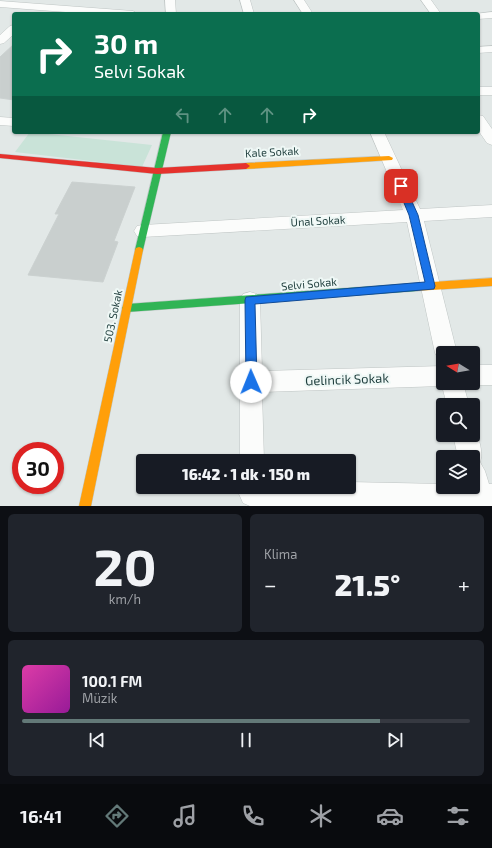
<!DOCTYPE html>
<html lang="tr">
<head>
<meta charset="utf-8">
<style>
	body { margin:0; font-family:"Exo 2",sans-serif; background:#20242c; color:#f1f3f6; height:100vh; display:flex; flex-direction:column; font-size:15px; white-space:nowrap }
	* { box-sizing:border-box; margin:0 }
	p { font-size:13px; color:#9ea1a6 }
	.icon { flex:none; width:22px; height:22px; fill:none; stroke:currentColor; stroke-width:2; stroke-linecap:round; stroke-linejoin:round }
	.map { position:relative; height:506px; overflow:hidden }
	.sheet { display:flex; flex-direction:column; gap:8px; padding:8px; background:#0d0f14; flex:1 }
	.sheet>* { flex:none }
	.banner { position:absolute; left:12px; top:12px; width:468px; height:122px; border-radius:4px; box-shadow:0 1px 3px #0004; background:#0b6e4f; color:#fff; overflow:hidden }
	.needle { width:26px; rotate:281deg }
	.controls { position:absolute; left:436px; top:346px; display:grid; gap:8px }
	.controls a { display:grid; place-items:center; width:44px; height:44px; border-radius:4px; background:#171b24; box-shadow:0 1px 3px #0004; font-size:20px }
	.speed { position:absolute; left:12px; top:442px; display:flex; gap:8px; font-size:20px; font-weight:700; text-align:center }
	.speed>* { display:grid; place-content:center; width:52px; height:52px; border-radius:50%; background:#171b24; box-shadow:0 1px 3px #0004; line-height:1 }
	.speed .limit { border:6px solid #d22; background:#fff; color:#111 }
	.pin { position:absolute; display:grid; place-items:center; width:34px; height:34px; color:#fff; margin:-17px; border-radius:8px; box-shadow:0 2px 6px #0006 }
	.me { position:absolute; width:44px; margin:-22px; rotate:359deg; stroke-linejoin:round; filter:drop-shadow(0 0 3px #0008) }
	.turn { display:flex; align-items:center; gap:14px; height:84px; padding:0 16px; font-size:18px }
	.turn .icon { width:52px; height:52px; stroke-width:2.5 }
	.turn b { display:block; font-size:28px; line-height:34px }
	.lanes { display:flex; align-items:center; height:38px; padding:0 16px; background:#0003; justify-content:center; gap:20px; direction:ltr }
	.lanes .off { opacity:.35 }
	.big { font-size:30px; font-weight:800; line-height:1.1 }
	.sheet .tile { flex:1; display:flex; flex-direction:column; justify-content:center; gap:6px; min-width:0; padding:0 14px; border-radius:6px; background:#20242c }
	.sheet .dial { align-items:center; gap:0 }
	.dial b { font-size:52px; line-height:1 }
	.song { display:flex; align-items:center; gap:12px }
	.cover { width:48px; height:48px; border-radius:6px; background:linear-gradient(135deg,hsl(320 70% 55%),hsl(300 70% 35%)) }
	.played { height:4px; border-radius:2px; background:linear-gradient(90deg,#637978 80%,#363941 80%) }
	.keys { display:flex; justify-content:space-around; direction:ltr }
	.heat { display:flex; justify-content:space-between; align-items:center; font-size:22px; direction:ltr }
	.sheet .tiles { flex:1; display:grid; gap:8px; grid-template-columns:1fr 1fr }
	.tile:last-child { grid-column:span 2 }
	.trip { position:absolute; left:136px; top:454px; width:220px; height:40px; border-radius:4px; background:#171b24; box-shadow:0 1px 3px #0004; font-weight:800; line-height:40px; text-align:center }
	.menu { display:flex; height:64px; justify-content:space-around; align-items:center; background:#090b0e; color:#9ea1a6 }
	.menu .icon { width:28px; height:28px }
	.menu .on { color:#637978 }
	.menu b { font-size:18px; color:#f1f3f6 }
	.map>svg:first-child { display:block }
</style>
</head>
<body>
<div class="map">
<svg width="492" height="506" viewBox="0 0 492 506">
	<rect width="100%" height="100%" fill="#e2e8e7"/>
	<!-- green -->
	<path fill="#c9e3d8" d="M 30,132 L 152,145 L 142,167 L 15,152 Z"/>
	<!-- building -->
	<path fill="#c9cfce" stroke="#cbd1d0" d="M 14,44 L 14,100 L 0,98 L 0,57 Z
		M 72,182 L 135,187 L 114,241 L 118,242 L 103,282 L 28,275 L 59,214 L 55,214 Z"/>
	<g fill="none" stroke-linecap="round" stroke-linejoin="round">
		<!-- street casing -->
		<g stroke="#bfc5c4" stroke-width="1">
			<path id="street" d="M 165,0 L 175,0 L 176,14 L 166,14 Z
				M 240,0 L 250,0 L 254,14 L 244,14 Z
				M 294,0 L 304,0 L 313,14 L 303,14 Z
				M 421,0 L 431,0 L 441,14 L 431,14 Z
				M 0,1 L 133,11 L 138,14 L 92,14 L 0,7 Z
				M 492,12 L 492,18 L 478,19 L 478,14 L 474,14 Z
				M 14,25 L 14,34 L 4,43 L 0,44 L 0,35 L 10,26 Z
				M 492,46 L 492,52 L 478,53 L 478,47 Z
				M 478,87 L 492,87 L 492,95 L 478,95 Z
				M 478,115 L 483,116 L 492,129 L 492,145 L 487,143 L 478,130 Z
				M 0,117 L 14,118 L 14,126 L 0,125 Z
				M 370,132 L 384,132 L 420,209 L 492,205 L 492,217 L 424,221 L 457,353 L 443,353 L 443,362 L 439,360 L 435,353 L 407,222 L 143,237 L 137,236 L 134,231 L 137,226 L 143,225 L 403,210 Z
				M 250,292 L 257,294 L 260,300 L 262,371 L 443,366 L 443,383 L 463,383 L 469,405 L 447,405 L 442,386 L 262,392 L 264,461 L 240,461 L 240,300 L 243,294 Z
				M 473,365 L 492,365 L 492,385 L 473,385 L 467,383 L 473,383 Z
				M 473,426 C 478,435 484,452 480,462 L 485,471 L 489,484 L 492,484 L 492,506 L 250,506 L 243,503 L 239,494 L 242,487 L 349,487 L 349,482 L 443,484 L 443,487 L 473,487 L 473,457 L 458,457 L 453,435 L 473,435 Z"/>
		</g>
		<!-- fast casing -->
		<g stroke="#bdc6c5" stroke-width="1">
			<path id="fast" d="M 163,132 L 171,132 L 143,250 L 142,252 L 136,252 L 135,250 Z
				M 417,283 L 420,284 L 422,287 L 420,290 L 417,291 L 127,312 L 124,311 L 122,308 L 124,305 L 127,304 Z"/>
		</g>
		<!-- slow casing -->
		<g stroke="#bdc6c5" stroke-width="1">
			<path id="slow" d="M 389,156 L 393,158 L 392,160 L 246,169 L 242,166 L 246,163 Z
				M 139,247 L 142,248 L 143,250 L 91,506 L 79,506 L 135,250 L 136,248 Z
				M 492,278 L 492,286 L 417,291 L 414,290 L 412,287 L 414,284 L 417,283 Z"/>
		</g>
		<!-- jam casing -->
		<g stroke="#bdc6c5" stroke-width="1">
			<path id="jam" d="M 0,154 L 157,168 L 246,163 L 250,166 L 246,169 L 157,174 L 0,158 Z"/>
		</g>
		<!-- street -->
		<use href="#street" fill="#fbfcfb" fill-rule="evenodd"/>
		<!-- fast -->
		<use href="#fast" fill="#30b455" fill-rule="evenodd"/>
		<!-- slow -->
		<use href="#slow" fill="#ff9f0a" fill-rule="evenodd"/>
		<!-- jam -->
		<use href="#jam" fill="#e5322d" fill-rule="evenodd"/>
	</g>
	<!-- route -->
	<path fill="#1a73e8" stroke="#114b97" d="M 398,184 L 404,184 L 418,215 L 435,286 L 434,289 L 255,304 L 257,382 L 255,386 L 251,388 L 247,386 L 246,382 L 245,300 L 246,297 L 425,282 L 409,215 L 397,186 Z"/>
	<g text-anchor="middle" stroke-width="4" stroke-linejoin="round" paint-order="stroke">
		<!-- street labels -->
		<g font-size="11" fill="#1e3d3c" stroke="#eff8f6">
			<text transform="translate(272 152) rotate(-3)" y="4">Kale Sokak</text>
			<text transform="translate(318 221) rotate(-3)" y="4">Ünal Sokak</text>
			<text transform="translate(309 284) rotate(-5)" y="4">Selvi Sokak</text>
			<text transform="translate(113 316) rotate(-78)" y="4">503. Sokak</text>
		</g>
		<!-- near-street labels -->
		<g font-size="13" fill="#1e3d3c" stroke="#eff8f6">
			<text transform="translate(347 379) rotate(-2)" y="5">Gelincik Sokak</text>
		</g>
	</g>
</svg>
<div class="controls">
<a><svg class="needle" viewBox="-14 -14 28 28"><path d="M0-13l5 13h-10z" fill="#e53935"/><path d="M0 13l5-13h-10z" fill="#9ea1a6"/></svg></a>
<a><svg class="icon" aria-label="search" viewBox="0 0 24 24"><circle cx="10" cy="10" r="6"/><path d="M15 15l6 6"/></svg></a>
<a><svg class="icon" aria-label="layers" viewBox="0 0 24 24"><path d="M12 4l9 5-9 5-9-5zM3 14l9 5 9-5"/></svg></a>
</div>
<div class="speed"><div class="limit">30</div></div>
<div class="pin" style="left:401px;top:186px;background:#d93025"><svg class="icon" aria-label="arrive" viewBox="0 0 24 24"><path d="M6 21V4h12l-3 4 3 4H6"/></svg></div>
<svg class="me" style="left:251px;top:382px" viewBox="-20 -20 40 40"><circle r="19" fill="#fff"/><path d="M0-13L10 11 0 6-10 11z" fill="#1a73e8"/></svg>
<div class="trip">16:42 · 1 dk · 150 m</div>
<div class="banner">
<div class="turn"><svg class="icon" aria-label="right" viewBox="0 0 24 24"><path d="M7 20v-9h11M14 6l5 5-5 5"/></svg><div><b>30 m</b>Selvi Sokak</div></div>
<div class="lanes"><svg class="icon off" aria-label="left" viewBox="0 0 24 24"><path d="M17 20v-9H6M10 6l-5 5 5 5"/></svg><svg class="icon off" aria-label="ahead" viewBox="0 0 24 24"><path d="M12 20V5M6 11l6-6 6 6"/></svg><svg class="icon off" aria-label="ahead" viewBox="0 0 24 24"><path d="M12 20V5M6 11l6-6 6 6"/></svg><svg class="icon" aria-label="right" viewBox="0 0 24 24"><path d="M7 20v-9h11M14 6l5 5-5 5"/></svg></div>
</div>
</div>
<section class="sheet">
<div class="tiles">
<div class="tile dial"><b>20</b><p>km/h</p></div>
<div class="tile"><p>Klima</p>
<div class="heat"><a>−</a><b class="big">21.5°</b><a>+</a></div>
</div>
<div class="tile">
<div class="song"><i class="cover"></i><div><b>100.1 FM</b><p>Müzik</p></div></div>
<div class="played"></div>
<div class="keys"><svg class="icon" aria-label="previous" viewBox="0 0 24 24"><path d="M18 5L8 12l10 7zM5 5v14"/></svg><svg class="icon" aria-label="pause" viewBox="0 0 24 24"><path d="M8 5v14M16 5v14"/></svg><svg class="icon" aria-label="next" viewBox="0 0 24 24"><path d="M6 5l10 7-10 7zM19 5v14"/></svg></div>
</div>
</div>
</section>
<nav class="menu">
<b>16:41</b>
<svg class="icon on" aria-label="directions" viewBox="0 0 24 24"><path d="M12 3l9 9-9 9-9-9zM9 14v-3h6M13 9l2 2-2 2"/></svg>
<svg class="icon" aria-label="music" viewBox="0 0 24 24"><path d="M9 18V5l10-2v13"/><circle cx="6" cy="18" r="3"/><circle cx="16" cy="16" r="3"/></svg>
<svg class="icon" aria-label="phone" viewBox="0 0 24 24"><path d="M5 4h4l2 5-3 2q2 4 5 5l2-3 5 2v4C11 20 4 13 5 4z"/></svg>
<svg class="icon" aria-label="climate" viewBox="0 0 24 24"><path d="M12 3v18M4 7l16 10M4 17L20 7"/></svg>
<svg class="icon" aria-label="car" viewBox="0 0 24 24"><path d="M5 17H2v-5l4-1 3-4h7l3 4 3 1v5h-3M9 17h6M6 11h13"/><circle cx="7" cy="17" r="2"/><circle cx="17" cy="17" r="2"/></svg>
<svg class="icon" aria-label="filters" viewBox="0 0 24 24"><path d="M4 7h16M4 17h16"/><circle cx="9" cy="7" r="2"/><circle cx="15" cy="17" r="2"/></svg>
</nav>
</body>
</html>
